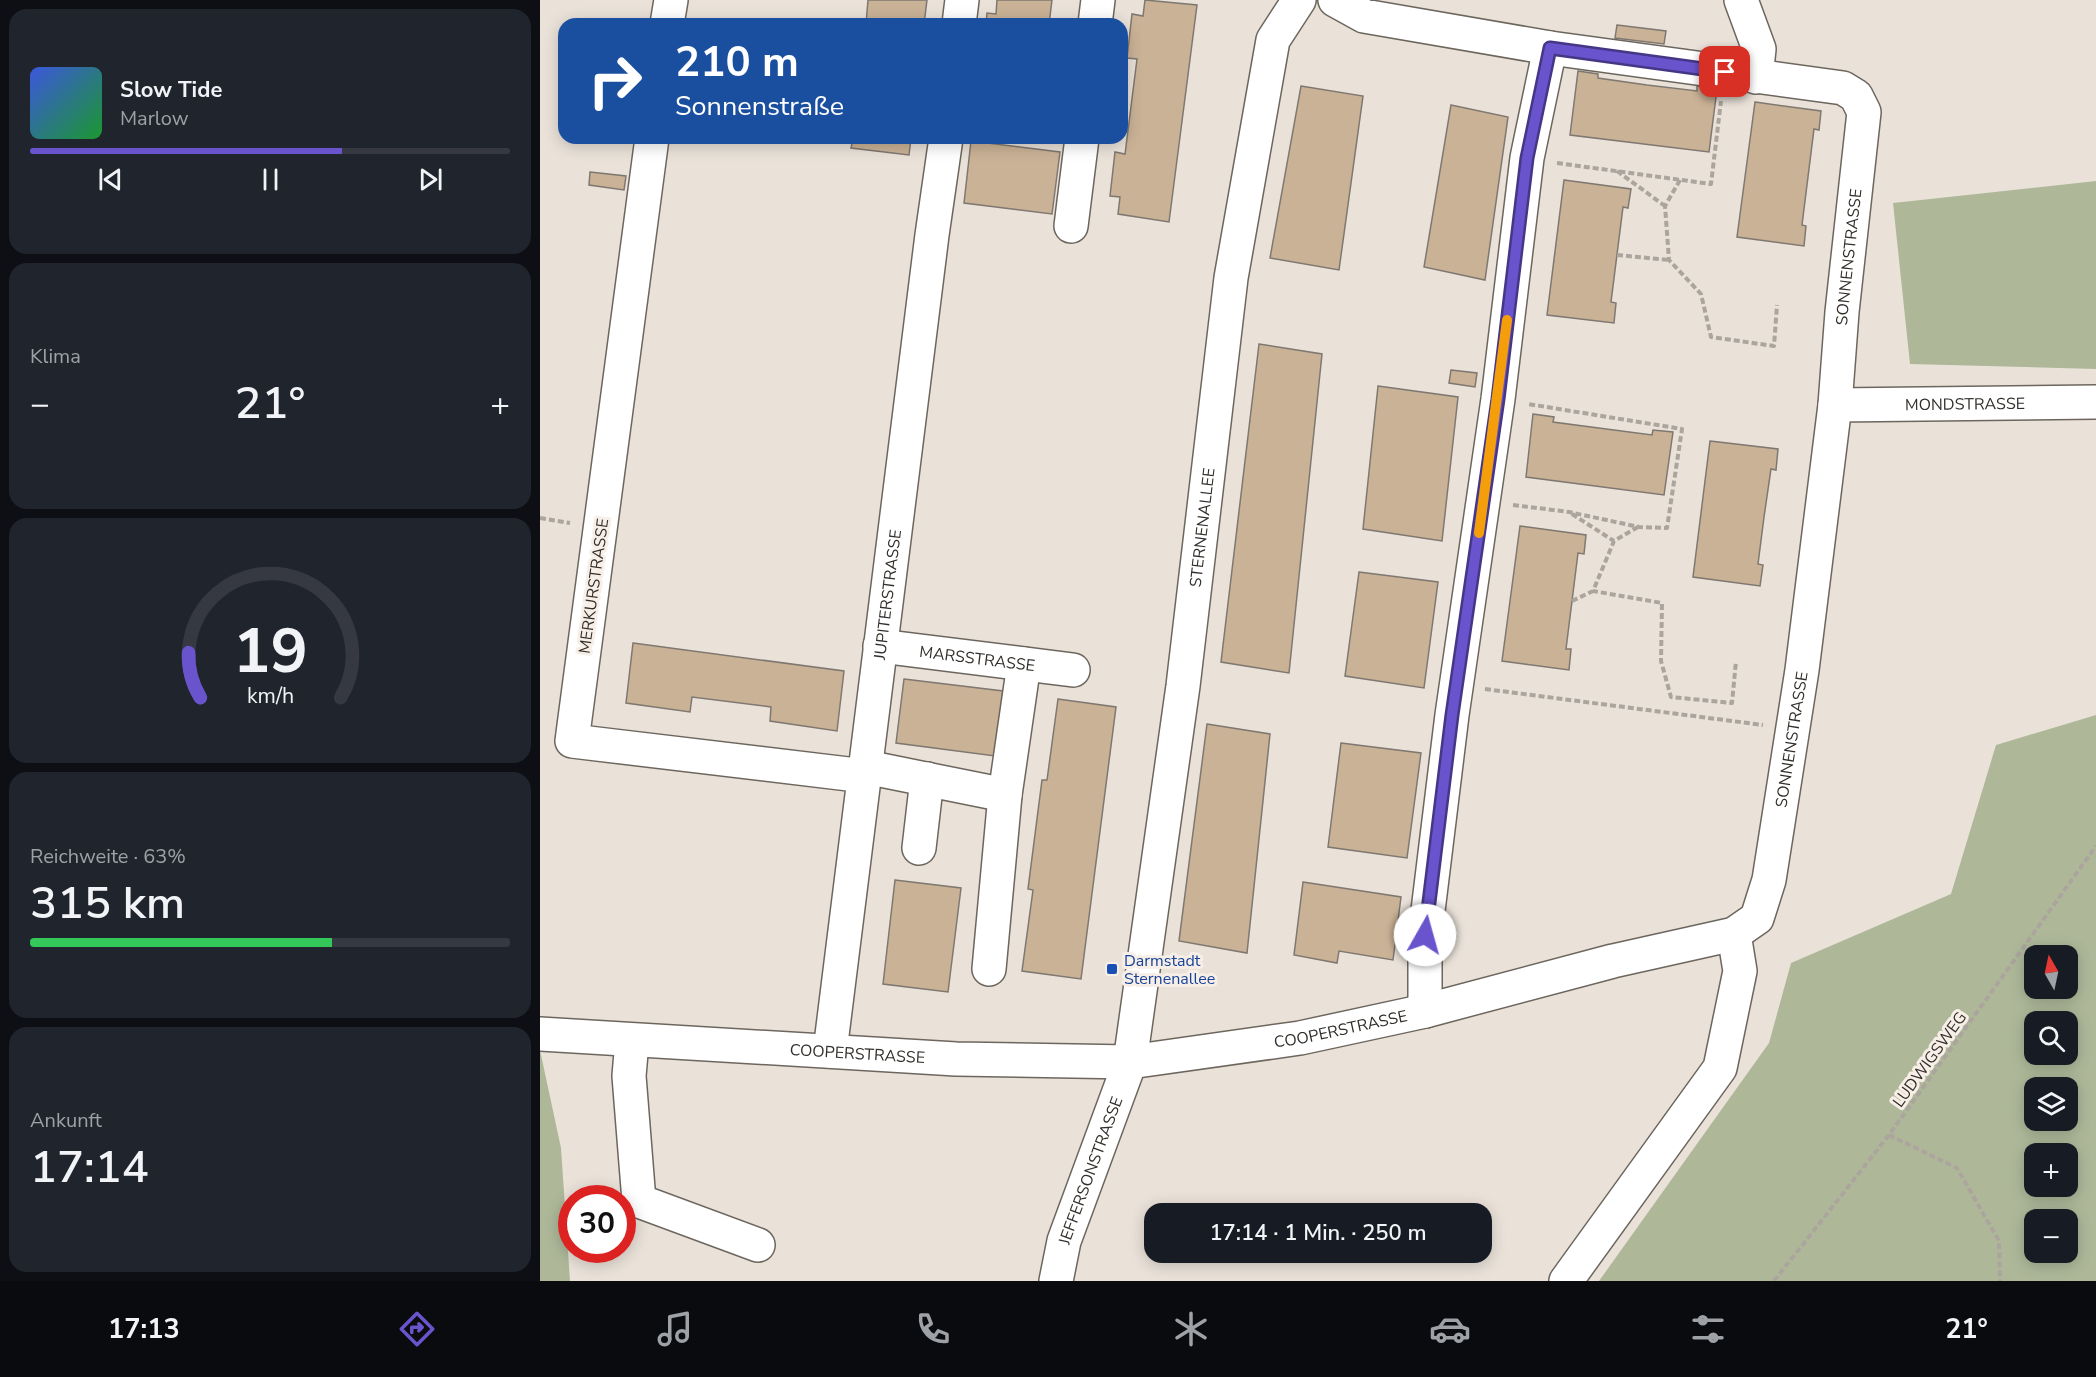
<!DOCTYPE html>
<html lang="de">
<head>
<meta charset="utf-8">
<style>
	body { margin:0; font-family:"Nunito Sans",sans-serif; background:#20242c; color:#f1f3f6; height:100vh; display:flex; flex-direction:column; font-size:22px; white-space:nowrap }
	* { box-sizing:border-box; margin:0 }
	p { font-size:20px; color:#9ea1a6 }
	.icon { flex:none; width:33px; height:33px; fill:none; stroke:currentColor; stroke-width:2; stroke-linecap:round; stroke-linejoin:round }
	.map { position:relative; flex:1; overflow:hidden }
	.details { display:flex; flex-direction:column; gap:9px; padding:9px; background:#0d0f14; width:540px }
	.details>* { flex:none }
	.guide { position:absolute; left:18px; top:18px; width:570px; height:126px; border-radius:18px; box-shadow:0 3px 15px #0003; background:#1a4fa0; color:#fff; overflow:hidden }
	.needle { width:39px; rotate:351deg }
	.controls { position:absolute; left:1484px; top:945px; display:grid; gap:12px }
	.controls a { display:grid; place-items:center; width:54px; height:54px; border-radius:12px; background:#171b24; box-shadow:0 3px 15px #0003; font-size:30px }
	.speed { position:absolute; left:18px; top:1185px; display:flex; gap:12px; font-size:30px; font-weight:700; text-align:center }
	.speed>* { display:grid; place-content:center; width:78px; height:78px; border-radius:50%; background:#171b24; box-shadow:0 3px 15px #0003; line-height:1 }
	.speed .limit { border:9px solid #d22; background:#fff; color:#111 }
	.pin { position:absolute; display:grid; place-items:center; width:51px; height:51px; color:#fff; margin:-26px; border-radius:12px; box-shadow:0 3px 9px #0006 }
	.me { position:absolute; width:66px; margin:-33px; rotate:7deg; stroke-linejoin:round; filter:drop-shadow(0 0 4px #0008) }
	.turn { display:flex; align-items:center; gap:21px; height:126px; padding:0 18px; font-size:27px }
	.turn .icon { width:78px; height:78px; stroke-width:2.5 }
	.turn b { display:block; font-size:42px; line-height:51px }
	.big { font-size:45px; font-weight:600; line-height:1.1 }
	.details .tile { flex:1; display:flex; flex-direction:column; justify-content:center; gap:9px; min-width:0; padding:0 21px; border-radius:18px; background:#20242c }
	.details .dial { align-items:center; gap:0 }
	.dial svg { height:156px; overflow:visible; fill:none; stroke:#363941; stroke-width:7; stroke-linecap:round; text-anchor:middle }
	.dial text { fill:#f1f3f6; stroke:none }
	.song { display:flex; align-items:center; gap:18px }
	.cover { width:72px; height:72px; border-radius:9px; background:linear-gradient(135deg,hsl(230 70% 55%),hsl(130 70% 35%)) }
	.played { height:6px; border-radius:3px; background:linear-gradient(90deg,#6a54cd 65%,#363941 65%) }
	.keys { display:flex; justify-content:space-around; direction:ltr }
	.heat { display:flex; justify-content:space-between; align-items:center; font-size:33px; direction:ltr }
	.charge { height:9px; border-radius:4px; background:linear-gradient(90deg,#34c759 63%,#363941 0) }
	.trip { position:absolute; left:604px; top:1203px; width:348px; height:60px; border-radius:18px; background:#171b24; box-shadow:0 3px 15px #0003; font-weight:600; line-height:60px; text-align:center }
	.menu { display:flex; height:96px; justify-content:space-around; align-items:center; background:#090b0e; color:#9ea1a6 }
	.menu .icon { width:42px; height:42px }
	.menu .current { color:#6a54cd }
	.menu b { font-size:27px; color:#f1f3f6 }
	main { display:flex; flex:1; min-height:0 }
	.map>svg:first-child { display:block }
</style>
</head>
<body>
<main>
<section class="details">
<div class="tile">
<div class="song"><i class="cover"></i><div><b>Slow Tide</b><p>Marlow</p></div></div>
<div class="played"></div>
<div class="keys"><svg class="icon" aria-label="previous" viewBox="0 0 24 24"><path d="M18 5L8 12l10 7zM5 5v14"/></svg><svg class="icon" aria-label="pause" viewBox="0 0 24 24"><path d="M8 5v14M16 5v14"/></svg><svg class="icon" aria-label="next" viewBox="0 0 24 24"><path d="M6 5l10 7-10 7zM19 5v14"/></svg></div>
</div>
<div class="tile"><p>Klima</p>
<div class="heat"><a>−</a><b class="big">21°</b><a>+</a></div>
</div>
<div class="tile dial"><svg viewBox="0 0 100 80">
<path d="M14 69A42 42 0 1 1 86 69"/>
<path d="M14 69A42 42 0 0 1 8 46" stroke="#6a54cd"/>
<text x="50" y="56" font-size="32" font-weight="700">19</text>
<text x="50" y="72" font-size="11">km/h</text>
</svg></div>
<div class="tile"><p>Reichweite · 63%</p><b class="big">315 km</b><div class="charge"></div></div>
<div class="tile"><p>Ankunft</p><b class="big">17:14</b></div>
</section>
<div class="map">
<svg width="1556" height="1281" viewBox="0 0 1556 1281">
	<rect width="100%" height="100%" fill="#eae2d9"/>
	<!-- green -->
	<path fill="#aeb899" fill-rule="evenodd" d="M 1556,181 L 1556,369 L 1370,364 L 1353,203 Z
		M 1556,715 L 1556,1281 L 1059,1281 L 1229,1043 L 1251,963 L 1411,894 L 1456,745 ZM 1494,956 L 1527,956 L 1527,988 L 1494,988 ZM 1494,1022 L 1527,1022 L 1527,1054 L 1494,1054 ZM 1494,1088 L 1527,1088 L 1527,1120 L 1494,1120 ZM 1494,1154 L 1527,1154 L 1527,1186 L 1494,1186 ZM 1494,1220 L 1527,1220 L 1527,1252 L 1494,1252 Z
		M 0,1050 L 21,1148 L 30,1281 L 0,1281 Z"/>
	<!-- building -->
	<path fill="#cab296" stroke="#7f7871" stroke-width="1.5" d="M 328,0 L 387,0 L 384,24 L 326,24 Z
		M 457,0 L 512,0 L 509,24 L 446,24 L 447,13 L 456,14 Z
		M 605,0 L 657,5 L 629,222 L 578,214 L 580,197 L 570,196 L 575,152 L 585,154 L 597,59 L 587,58 L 592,14 L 603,16 Z
		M 1077,25 L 1126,31 L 1124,44 L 1075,38 Z
		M 1038,71 L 1058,74 L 1058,78 L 1107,85 L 1157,91 L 1157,86 L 1177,89 L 1169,152 L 1030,135 Z
		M 761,86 L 823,96 L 799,270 L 730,258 Z
		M 1215,102 L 1281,111 L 1279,130 L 1274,129 L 1262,225 L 1266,226 L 1264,246 L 1197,237 Z
		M 911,105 L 968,117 L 945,280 L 884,267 Z
		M 313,138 L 371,138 L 369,155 L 311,148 Z
		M 431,141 L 520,152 L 512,214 L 424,203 Z
		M 50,172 L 86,176 L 84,190 L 49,185 Z
		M 1024,180 L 1091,189 L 1088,208 L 1083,207 L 1071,302 L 1076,303 L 1074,323 L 1007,315 Z
		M 719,344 L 782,354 L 749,673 L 681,662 Z
		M 911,370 L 937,373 L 935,387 L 909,383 Z
		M 838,386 L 918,397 L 902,541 L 823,529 Z
		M 993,414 L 1014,417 L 1013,422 L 1112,435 L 1113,430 L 1133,432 L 1124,495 L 986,477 Z
		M 1170,441 L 1238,449 L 1236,470 L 1231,469 L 1224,517 L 1218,564 L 1223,565 L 1220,586 L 1153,577 Z
		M 980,526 L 1046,535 L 1044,554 L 1038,553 L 1026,649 L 1031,649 L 1029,670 L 962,661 Z
		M 819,572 L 898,582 L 884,688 L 805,676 Z
		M 93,643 L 304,671 L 297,731 L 230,721 L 231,707 L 152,697 L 150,712 L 86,703 Z
		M 364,679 L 463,691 L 455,756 L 356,743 Z
		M 518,699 L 576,707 L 541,979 L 482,971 L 493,890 L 488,889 L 502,780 L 507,780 Z
		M 667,724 L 730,734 L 707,953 L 639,941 Z
		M 801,743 L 881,753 L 867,858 L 788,847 Z
		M 355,880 L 421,888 L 408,992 L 343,984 Z
		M 763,882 L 861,897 L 853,960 L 799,951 L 797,963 L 754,955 Z"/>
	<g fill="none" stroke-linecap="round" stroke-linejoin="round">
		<!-- minor casing -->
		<g stroke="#6c665e" stroke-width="36">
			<g id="minor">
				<path d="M 1201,0 L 1219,49 L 1216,77"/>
				<path d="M 127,24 L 131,0"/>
				<path d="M 419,24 L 422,0"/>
				<path d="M 555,24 L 558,0"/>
				<path d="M 112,138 L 32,741 L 325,776"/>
				<path d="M 531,226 L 542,138"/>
				<path id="s1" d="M 1295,405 L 1556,402"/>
				<path id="s2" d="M 340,646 L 533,670"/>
				<path d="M 326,767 L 465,795"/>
				<path d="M 379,848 L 387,779"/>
				<path d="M 449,969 L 465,795 L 484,664"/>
				<path d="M 885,1011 L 885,935 L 912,715 L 958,399 L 987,158 L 1010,48"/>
				<path id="s3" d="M 0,1034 L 416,1059 L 590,1062 L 760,1038 L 885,1011 L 1073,961 L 1194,934 L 1217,918 L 1229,880 L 1262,670 L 1295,405 L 1302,312 L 1324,112 L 1316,96 L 1303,88 L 1010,48 L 824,16 L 795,0"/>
				<path d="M 92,1041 L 89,1076 L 99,1201 L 218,1245"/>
				<path id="s4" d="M 290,1051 L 392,235 L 406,138"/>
				<path id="s5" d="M 516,1281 L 524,1241 L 590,1062 L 643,686 L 691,278 L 733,40 L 759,0"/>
				<path d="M 1026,1281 L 1180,1068 L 1200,971 L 1194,934"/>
			</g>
		</g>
		<!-- path -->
		<path stroke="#aba59d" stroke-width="4" stroke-dasharray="6 3" stroke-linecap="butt" d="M 490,138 L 510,141
			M 1017,163 L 1171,184 L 1181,101
			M 1077,171 L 1125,206
			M 1140,180 L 1125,206 L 1129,260 L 1161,294 L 1171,337 L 1234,346 L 1237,305
			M 1077,255 L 1129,260
			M 973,505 L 1029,512 L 1099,527 L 1127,528 L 1142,429 L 988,404
			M 1032,514 L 1074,541
			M 0,518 L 30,523
			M 1098,527 L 1074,541 L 1053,591 L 1122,603 L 1121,661 L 1131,697 L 1192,703 L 1196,661
			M 1032,601 L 1053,591
			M 945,689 L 1223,725
			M 1349,1135 L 1417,1168 L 1459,1241 L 1460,1281
			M 1234,1281 L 1349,1135 L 1556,846"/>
		<!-- minor -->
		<use href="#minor" stroke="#fff" stroke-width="33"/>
	</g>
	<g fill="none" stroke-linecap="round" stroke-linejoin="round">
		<!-- route casing -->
		<g stroke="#453785" stroke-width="15">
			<path id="route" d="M 885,935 L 912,715 L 958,399 L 987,158 L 1010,48 L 1185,72"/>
		</g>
		<!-- route -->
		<use href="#route" stroke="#6a54cd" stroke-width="10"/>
		<!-- slow -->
		<path stroke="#f59e0b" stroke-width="10" d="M 939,533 L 967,320"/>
	</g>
	<!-- markers -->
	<rect fill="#1a4fb4" stroke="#f7efe7" stroke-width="2" x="566" y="963" width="12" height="12" rx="3"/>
	<g text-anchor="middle" stroke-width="6" stroke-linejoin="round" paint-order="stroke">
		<!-- street labels -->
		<g font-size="16" fill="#322f2b" stroke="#f7efe7">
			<text dy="6" stroke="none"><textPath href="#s3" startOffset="1905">SONNENSTRASSE</textPath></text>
			<text dy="6" stroke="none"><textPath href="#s1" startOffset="130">MONDSTRASSE</textPath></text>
			<text dy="6" stroke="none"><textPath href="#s5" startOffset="771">STERNENALLEE</textPath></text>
			<text transform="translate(53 586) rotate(-82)" y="6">MERKURSTRASSE</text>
			<text dy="6" stroke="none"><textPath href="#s4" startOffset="460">JUPITERSTRASSE</textPath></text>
			<text dy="6" stroke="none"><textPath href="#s2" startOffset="98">MARSSTRASSE</textPath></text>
			<text dy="6" stroke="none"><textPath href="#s3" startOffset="1419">SONNENSTRASSE</textPath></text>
			<text dy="6" stroke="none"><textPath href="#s3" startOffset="804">COOPERSTRASSE</textPath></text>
			<text dy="6" stroke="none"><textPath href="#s3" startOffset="318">COOPERSTRASSE</textPath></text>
			<text transform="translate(1389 1059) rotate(-54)" y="6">LUDWIGSWEG</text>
			<text dy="6" stroke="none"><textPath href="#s5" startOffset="116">JEFFERSONSTRASSE</textPath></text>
		</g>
		<!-- transit labels -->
		<g font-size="16" fill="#164399" stroke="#f7efe7" text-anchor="start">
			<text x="584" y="966">Darmstadt<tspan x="584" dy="18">Sternenallee</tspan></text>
		</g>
	</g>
</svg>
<div class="controls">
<a><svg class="needle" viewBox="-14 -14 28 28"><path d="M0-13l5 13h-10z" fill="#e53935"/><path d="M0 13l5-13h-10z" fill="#9ea1a6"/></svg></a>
<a><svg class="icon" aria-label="search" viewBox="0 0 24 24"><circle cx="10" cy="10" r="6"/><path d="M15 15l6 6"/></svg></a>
<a><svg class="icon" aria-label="layers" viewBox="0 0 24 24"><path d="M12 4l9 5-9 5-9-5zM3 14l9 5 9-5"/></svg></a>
<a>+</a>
<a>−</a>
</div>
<div class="speed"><div class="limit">30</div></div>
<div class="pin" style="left:1185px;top:72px;background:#d93025"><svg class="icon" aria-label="arrive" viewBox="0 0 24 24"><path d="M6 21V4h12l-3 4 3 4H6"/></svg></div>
<svg class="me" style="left:885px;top:935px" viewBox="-20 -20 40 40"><circle r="19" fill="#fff"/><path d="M0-13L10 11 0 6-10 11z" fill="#6a54cd"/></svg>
<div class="trip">17:14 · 1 Min. · 250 m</div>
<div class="guide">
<div class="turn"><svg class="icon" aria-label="right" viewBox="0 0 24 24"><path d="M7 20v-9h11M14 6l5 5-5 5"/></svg><div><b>210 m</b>Sonnenstraße</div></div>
</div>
</div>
</main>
<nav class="menu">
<b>17:13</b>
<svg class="icon current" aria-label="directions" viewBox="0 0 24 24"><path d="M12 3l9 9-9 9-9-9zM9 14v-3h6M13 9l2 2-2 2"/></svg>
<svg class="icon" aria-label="music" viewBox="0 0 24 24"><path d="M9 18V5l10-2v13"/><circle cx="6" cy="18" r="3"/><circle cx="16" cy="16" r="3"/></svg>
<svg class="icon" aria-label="phone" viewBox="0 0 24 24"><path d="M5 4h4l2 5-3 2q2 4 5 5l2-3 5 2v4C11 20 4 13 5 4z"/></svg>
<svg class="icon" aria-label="climate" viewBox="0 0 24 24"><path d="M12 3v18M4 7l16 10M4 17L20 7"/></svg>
<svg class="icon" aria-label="car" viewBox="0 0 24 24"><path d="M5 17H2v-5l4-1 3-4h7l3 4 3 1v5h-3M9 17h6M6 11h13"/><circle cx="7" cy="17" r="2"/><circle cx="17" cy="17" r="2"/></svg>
<svg class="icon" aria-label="filters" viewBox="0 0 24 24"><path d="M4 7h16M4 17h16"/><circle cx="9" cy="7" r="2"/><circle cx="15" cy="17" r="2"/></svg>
<b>21°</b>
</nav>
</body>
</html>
